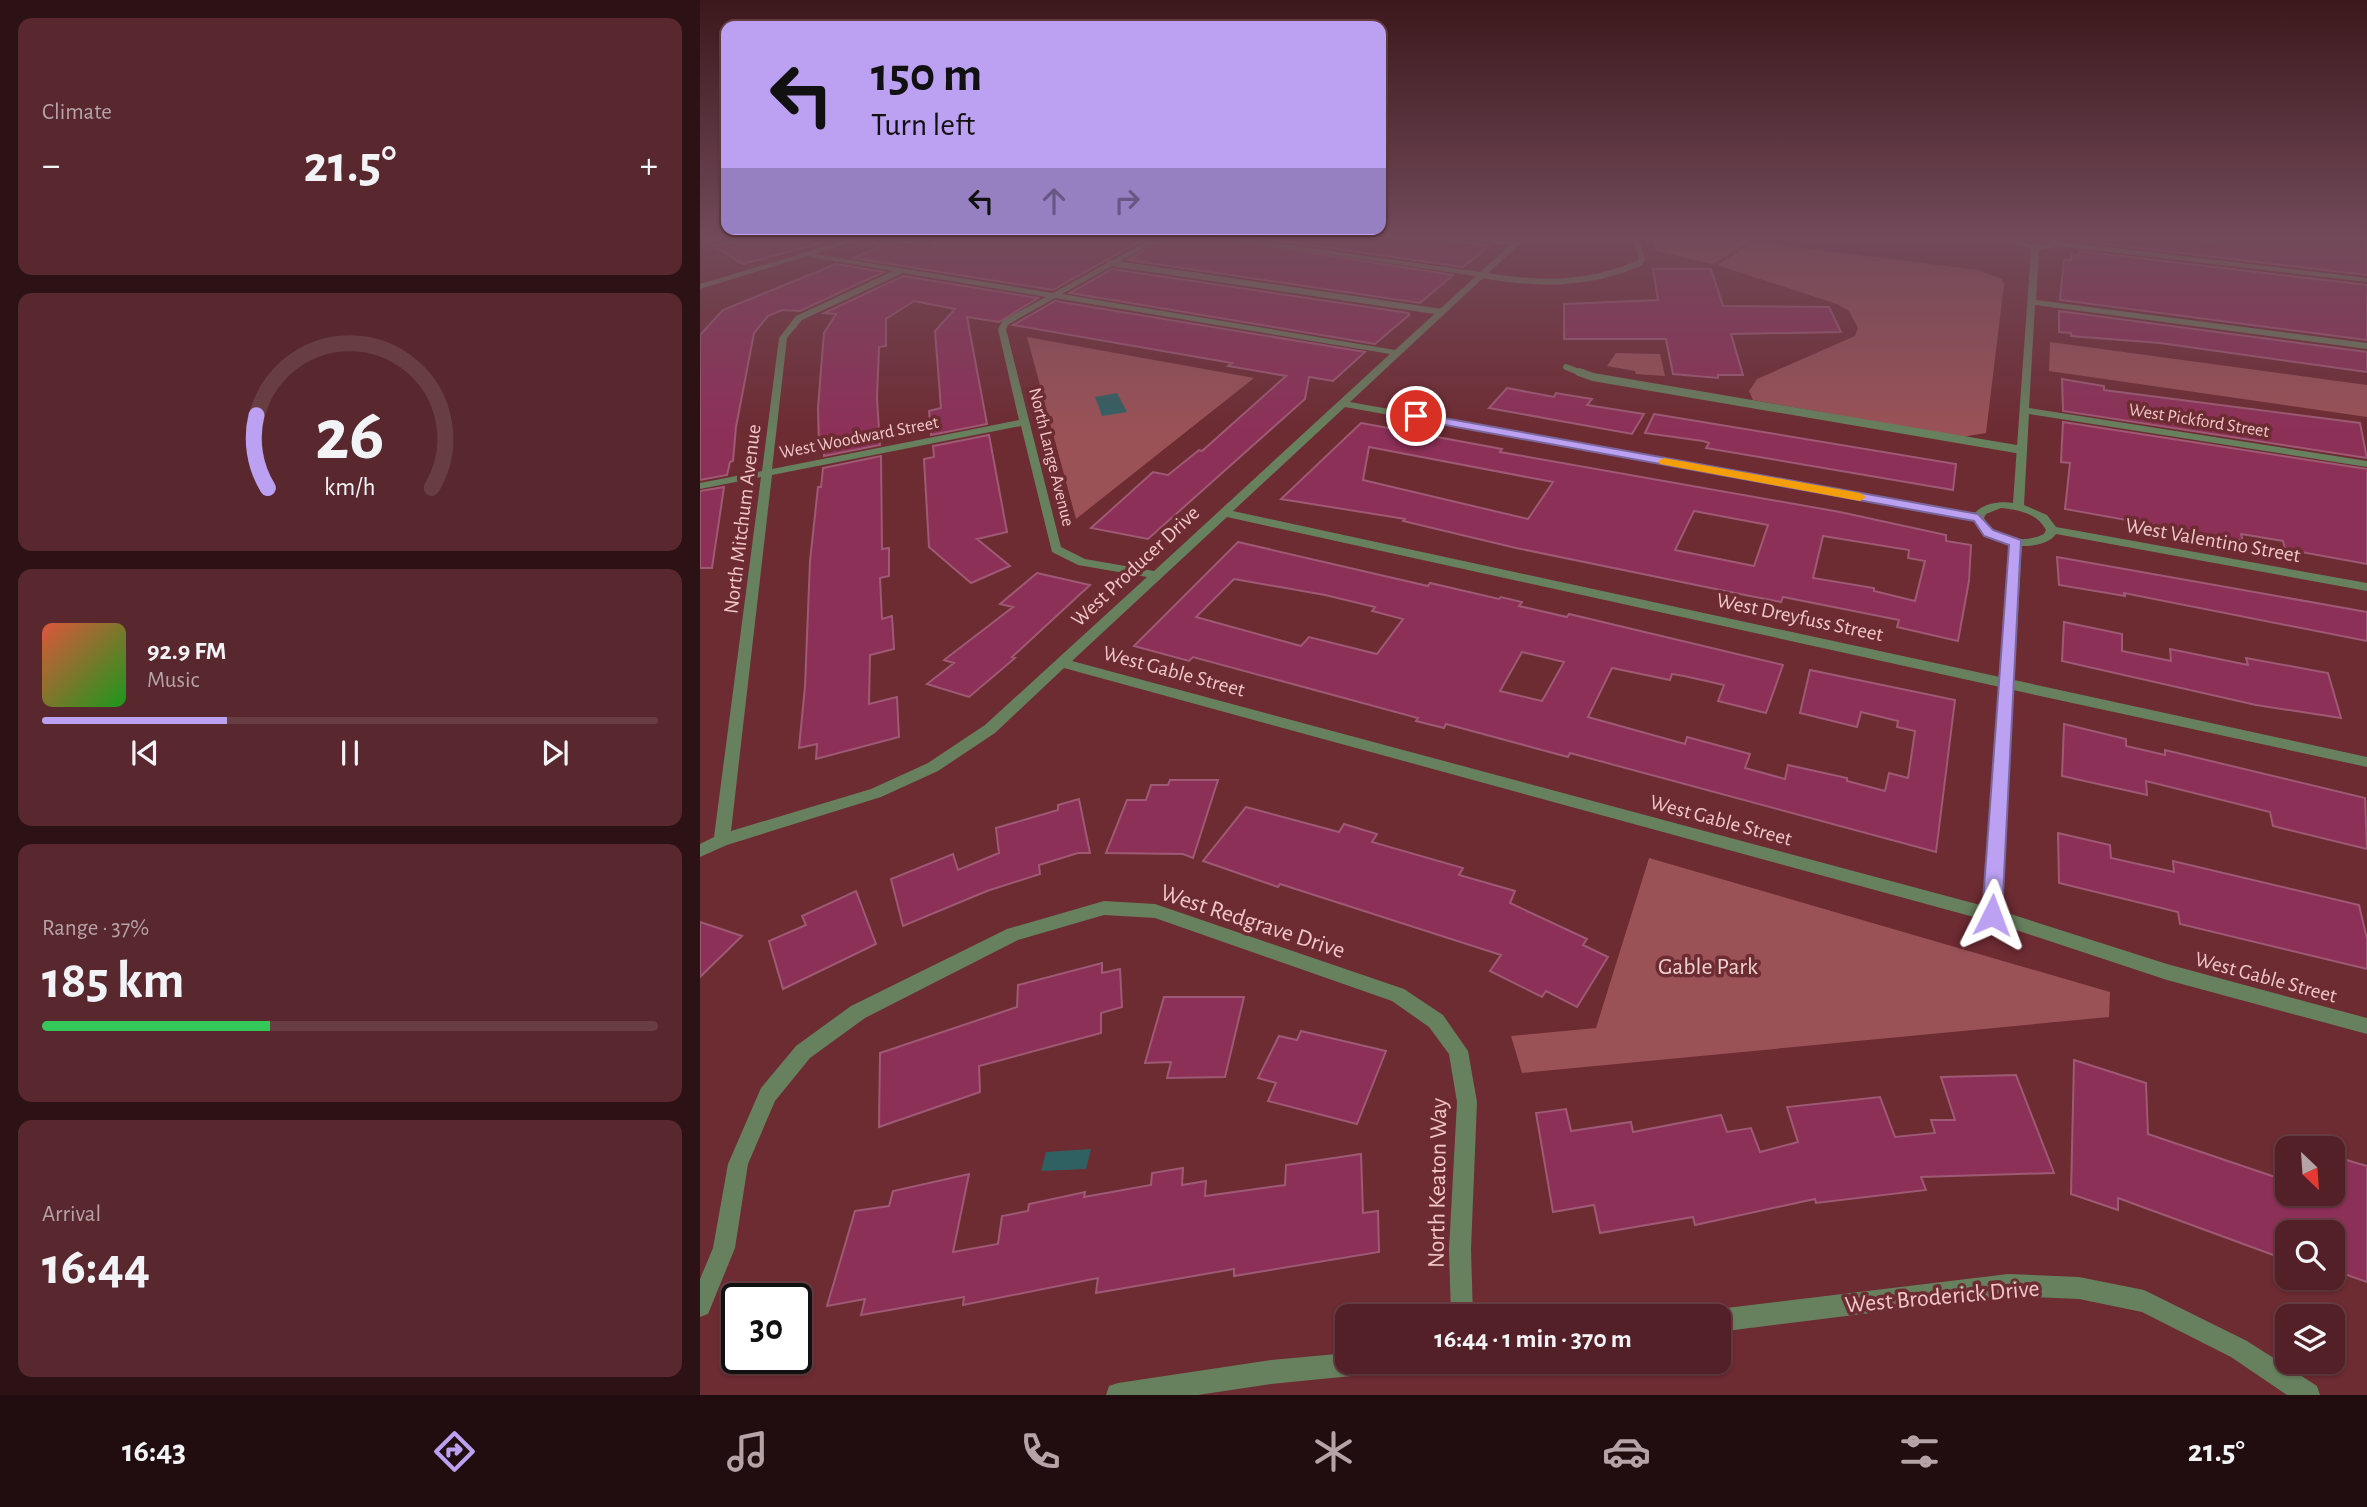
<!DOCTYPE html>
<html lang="en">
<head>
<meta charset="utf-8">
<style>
	body { margin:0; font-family:"Alegreya Sans",sans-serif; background:#58282e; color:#f1f3f6; height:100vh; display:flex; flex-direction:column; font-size:26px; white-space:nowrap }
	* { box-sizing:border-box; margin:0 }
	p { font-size:23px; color:#b5a3a7 }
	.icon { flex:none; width:38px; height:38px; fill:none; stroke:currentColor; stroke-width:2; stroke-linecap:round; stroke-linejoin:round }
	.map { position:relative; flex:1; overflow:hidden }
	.panel { display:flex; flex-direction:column; gap:18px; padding:18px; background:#2d1215; width:700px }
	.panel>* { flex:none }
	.top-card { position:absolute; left:21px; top:21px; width:665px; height:214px; border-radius:14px; box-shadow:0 2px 5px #0004,0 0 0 2px #683e43; background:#bca0f2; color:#111; overflow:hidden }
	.needle { width:46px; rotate:155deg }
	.tools { position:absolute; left:1575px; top:1136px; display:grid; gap:14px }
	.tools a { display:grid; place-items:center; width:70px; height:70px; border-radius:14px; background:#522026; box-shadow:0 2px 5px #0004,0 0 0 2px #683e43; font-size:35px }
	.speed { position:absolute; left:21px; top:1283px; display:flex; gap:14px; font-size:35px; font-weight:700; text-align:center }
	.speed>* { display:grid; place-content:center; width:91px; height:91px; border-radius:50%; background:#522026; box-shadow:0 2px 5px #0004,0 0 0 2px #683e43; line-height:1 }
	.speed .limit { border:4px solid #111; border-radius:10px; background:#fff; color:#111 }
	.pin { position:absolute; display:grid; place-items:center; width:60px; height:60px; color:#fff; margin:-30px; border:4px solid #fff; border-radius:50%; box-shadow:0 2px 7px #0007 }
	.me { position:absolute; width:77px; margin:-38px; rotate:3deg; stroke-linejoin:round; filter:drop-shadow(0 0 5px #0008) }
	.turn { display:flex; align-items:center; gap:24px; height:147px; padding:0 35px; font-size:32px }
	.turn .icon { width:91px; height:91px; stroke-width:2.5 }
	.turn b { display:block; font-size:49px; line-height:60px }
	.lanes { display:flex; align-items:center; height:66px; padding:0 35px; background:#0003; justify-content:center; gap:35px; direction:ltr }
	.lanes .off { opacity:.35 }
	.big { font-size:52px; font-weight:700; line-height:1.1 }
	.panel .tile { flex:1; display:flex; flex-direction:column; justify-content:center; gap:10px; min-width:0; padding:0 24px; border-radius:14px; background:#58282e }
	.panel .dial { align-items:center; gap:0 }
	.dial svg { height:182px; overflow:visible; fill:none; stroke:#683e43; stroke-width:7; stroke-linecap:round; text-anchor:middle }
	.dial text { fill:#f1f3f6; stroke:none }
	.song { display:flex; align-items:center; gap:21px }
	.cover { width:84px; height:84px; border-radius:10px; background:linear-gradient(135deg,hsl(10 70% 55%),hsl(120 70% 35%)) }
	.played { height:7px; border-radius:4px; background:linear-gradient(90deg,#bca0f2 30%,#683e43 30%) }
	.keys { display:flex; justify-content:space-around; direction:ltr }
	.heat { display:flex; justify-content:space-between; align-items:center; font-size:38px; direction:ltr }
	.charge { height:10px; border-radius:5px; background:linear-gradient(90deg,#34c759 37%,#683e43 0) }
	.trip { position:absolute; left:635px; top:1304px; width:396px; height:70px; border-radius:14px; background:#522026; box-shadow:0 2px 5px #0004,0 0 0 2px #683e43; font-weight:700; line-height:70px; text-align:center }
	.dock { display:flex; height:112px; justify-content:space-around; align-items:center; background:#210d0f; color:#b5a3a7 }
	.dock .icon { width:49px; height:49px }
	.dock .current { color:#bca0f2 }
	.dock b { font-size:32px; color:#f1f3f6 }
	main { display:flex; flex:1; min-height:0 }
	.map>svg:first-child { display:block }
</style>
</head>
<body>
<main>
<section class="panel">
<div class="tile"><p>Climate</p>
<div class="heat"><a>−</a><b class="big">21.5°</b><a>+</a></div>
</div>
<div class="tile dial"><svg viewBox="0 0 100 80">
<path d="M14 69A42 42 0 1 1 86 69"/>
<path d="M14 69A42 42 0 0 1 9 37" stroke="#bca0f2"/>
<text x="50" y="56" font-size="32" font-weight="700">26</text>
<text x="50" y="72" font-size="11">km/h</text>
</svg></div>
<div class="tile">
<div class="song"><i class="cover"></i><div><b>92.9 FM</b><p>Music</p></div></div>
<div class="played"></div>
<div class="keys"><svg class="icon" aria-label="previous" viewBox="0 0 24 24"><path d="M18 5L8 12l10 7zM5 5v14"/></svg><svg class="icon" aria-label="pause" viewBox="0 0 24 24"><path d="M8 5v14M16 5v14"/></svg><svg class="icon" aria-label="next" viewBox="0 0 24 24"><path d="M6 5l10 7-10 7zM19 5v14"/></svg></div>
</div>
<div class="tile"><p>Range · 37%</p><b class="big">185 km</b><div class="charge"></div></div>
<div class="tile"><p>Arrival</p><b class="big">16:44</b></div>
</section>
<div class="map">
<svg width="1667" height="1395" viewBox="0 0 1667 1395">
	<rect width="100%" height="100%" fill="#6d2b32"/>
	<!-- green -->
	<path fill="#9a5257" d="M 953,237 L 1014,237 L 1049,242 L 1013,264 L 956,251 Z
		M 1053,242 L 1278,270 L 1302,279 L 1304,284 L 1286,433 L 1262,437 L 1053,400 L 1049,391 L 1057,379 L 1155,336 L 1158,328 L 1149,311 L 1137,304 L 1017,265 Z
		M 327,337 L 554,378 L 376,519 Z
		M 1350,342 L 1667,385 L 1667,417 L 1349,371 Z
		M 916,353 L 960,354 L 965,376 L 936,374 L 935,371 L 907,366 Z
		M 949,858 L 1410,992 L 1409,1017 L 822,1073 L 811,1036 L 896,1028 Z"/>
	<!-- water -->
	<path fill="#306162" d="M 417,393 L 427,412 L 402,416 L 395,397 Z
		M 391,1149 L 386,1169 L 341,1171 L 346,1152 Z"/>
	<!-- building -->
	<path fill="#8d3058" stroke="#9e5a74" stroke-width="2" fill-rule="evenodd" d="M 50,237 L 118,237 L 118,244 L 43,264 L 14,246 Z
		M 235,237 L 448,237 L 353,290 L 153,258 L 195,240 L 234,247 Z
		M 466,237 L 509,237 L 753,275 L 720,303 L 428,260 Z
		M 552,237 L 722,237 L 789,246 L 763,267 Z
		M 1378,237 L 1477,237 L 1516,242 L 1516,237 L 1667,237 L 1667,275 L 1379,241 Z
		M 1379,251 L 1667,285 L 1667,340 L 1360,300 L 1364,260 L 1371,260 L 1371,254 L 1379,255 Z
		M 136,264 L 184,272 L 100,311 L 82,310 L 68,316 L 54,333 L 36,427 L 33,461 L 30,462 L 27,475 L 0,480 L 0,335 L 23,310 Z
		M 412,269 L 709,313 L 709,315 L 675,344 L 370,293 Z
		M 953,269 L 1011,269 L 1023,306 L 1129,307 L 1141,332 L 1031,334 L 1043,375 L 1018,375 L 1018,378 L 973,374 L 966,339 L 864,339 L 864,304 L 958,300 Z
		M 203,276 L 338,298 L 299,322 L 267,317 L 287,424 L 231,435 L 229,411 L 241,408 L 235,331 L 255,309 L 214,301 L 186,319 L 186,346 L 179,347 L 177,398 L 180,445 L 124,456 L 124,446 L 119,447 L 118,408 L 122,357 L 124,333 L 136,314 L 124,313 Z
		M 355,301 L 665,352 L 633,381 L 609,377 L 605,399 L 448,539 L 391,528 L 453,472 L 468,475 L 499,450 L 502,451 L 586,376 L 528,366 L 532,363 L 313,325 Z
		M 1359,311 L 1667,352 L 1667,372 L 1460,343 L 1371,336 L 1371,333 L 1359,332 Z
		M 1362,379 L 1404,386 L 1404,390 L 1660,423 L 1667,458 L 1363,411 Z
		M 807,388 L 854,397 L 856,393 L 892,399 L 887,405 L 944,414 L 932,434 L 789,408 Z
		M 954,414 L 1256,464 L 1253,490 L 1006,448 L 1009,443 L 1003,441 L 945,433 Z
		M 1363,422 L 1667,469 L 1667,564 L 1585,549 L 1583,541 L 1541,534 L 1543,541 L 1365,509 L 1370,463 L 1361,462 Z
		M 661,423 L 802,449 L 800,452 L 1140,512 L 1246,535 L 1246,541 L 1271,545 L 1269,581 L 1258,641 L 1197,627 L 1199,620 L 1083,597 L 1081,602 L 1045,595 L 816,548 L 703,521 L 705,519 L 581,499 ZM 669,447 L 853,482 L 828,519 L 663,480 ZM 994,511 L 1068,525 L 1054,566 L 975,550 ZM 1123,536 L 1209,550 L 1208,558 L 1225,561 L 1215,601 L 1174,591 L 1174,588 L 1113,578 Z
		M 289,435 L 307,532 L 277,539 L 310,566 L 271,583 L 229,547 L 224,459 L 234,457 L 233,446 Z
		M 181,456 L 182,549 L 189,548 L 189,576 L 180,578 L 182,619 L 192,616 L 194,649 L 170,655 L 169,704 L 197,697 L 199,737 L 116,759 L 117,744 L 99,748 L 105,686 L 110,561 L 118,487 L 121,487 L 123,468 Z
		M 24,487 L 12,568 L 0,568 L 0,491 Z
		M 538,542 L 728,586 L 730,583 L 799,599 L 801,597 L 822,602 L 819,606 L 867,617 L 869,614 L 1083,665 L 1066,713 L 1018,701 L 1024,685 L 984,676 L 972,674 L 970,680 L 912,668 L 888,717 L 985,744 L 987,737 L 1050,754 L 1045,768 L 1085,779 L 1088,765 L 1147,778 L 1147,781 L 1185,791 L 1189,773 L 1208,778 L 1215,731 L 1197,727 L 1198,721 L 1161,712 L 1157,727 L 1100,713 L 1110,670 L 1255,700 L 1236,852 L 870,753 L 868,757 L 746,724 L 744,728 L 716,721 L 718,718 L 493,657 L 489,661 L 434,646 ZM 534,579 L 625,595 L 675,607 L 672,611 L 703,619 L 677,654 L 609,637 L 601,646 L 496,617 ZM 822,652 L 864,662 L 842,701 L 800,691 Z
		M 1357,557 L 1667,612 L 1667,641 L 1424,593 L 1425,596 L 1359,585 Z
		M 337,573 L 390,585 L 312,657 L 315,658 L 269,697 L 227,684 L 254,663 L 244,660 L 313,607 L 300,604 Z
		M 1364,622 L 1422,634 L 1422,651 L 1471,661 L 1470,649 L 1548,665 L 1546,658 L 1628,673 L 1641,718 L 1556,705 L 1362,661 Z
		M 1364,724 L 1426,739 L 1426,746 L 1465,755 L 1465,750 L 1665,798 L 1667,849 L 1573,826 L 1570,812 L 1446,781 L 1447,795 L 1362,776 Z
		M 470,780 L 518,780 L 493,858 L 483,854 L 406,853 L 427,800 L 446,800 L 451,785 L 468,785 Z
		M 379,799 L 390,853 L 378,853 L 339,865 L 340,874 L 287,891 L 203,926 L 191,879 L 253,854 L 258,870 L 299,853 L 296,828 L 358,810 L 358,805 Z
		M 546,807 L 639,832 L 644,824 L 677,834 L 672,842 L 763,868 L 759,875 L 815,891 L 810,903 L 887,939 L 883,945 L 908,957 L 877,1007 L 846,991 L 842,997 L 790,971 L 801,955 L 580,884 L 578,887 L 503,861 Z
		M 1358,833 L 1410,845 L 1411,858 L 1474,872 L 1473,861 L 1659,905 L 1667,939 L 1667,969 L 1480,924 L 1478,912 L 1359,883 Z
		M 156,891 L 176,944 L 83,989 L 69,941 L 106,925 L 102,916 Z
		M 0,922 L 42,936 L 0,977 Z
		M 402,963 L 402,973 L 420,969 L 422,1007 L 401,1013 L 401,1033 L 279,1066 L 280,1092 L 179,1127 L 180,1053 L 317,1007 L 318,985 Z
		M 464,997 L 544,997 L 525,1077 L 467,1078 L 471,1062 L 445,1063 Z
		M 601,1031 L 686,1051 L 657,1124 L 568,1101 L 576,1083 L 558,1078 L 579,1036 L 597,1040 Z
		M 1374,1060 L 1446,1083 L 1448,1134 L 1587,1181 L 1587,1194 L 1633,1194 L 1633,1184 L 1637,1184 L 1633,1156 L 1667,1166 L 1667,1282 L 1633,1270 L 1633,1232 L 1587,1232 L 1587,1260 L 1418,1198 L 1418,1210 L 1371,1194 Z
		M 1316,1075 L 1354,1173 L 1221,1177 L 1226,1190 L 1116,1203 L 1115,1199 L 995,1225 L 993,1217 L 900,1233 L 894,1205 L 853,1212 L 836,1113 L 866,1109 L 871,1131 L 931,1122 L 933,1132 L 1021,1115 L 1027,1132 L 1051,1128 L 1060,1152 L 1098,1142 L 1087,1107 L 1180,1097 L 1195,1137 L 1235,1133 L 1231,1120 L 1255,1120 L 1241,1077 Z
		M 661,1154 L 663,1213 L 678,1211 L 679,1252 L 534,1276 L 534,1269 L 396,1293 L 398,1278 L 263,1305 L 264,1297 L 161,1315 L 165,1299 L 127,1306 L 155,1211 L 189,1206 L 193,1191 L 269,1174 L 253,1252 L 298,1244 L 302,1216 L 328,1211 L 329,1204 L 385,1192 L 384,1197 L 451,1185 L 452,1173 L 483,1168 L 482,1185 L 506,1181 L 505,1196 L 585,1185 L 586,1165 Z"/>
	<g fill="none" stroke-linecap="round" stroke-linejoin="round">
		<!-- service-far1 -->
		<path stroke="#67805d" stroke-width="6" d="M 769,237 L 817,243
			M 410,263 L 742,312
			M 782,275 C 839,285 886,286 940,263 L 942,259 L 935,237
			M 866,367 L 884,374"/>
		<!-- service -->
		<path stroke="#67805d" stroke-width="8" d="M 879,372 L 893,377 L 1322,450"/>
		<!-- minor -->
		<path fill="#67805d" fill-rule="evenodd" d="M 454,237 L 464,237 L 362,294 L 695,350 L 776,276 L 512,237 L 532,237 L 780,272 L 819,237 L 827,237 L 650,402 L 1274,514 C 1283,503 1300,501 1313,503 L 1331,249 L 1291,237 C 1311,237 1329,248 1349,245 L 1340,237 L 1350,237 L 1356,241 L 1667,278 L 1667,282 L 1357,246 L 1339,250 L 1336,300 L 1667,343 L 1667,349 L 1335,305 L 1329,408 L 1667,461 L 1667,467 L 1329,414 L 1324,505 L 1347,515 L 1356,527 L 1667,583 L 1667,591 L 1356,534 C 1349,544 1333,546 1322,546 L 1314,680 L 1667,757 L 1667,767 L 1313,690 L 1301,911 L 1467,964 L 1667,1018 L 1667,1034 L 1467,980 L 1292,922 L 364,668 L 295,733 L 238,771 L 181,797 L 27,845 L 0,857 L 0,844 L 14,837 L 61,477 L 0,489 L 0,483 L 62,471 L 79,338 L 96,316 L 193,271 L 111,257 L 107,255 L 108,253 L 353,293 ZM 203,273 L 346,297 L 303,320 L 298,329 L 319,420 L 72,469 L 87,338 L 102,320 ZM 355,298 L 690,354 L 454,571 L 385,559 L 361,547 L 306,329 L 309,324 ZM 645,407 L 1274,521 L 1286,536 L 1310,545 L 1300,677 L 533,511 ZM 321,426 L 352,552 L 378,565 L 447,577 L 285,725 L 228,763 L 171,789 L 31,831 L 72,475 ZM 1301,508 C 1319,510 1337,513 1346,530 L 1344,534 C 1323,544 1296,540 1284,518 L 1286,514 ZM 527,517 L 1300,687 L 1284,906 L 372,661 Z
			M 404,901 L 455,904 L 704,989 L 743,1015 L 768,1051 L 777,1102 L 771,1249 L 773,1316 L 751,1316 L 749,1249 L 757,1102 L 749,1054 L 729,1027 L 692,1001 L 455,918 L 404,915 L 318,940 L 165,1018 L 110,1058 L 75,1101 L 48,1164 L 35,1248 L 8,1314 L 0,1317 L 0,1279 L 13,1248 L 28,1164 L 61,1088 L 96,1046 L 151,1006 L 307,929 Z
			M 1308,1274 L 1379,1277 L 1444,1290 L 1547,1341 L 1617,1386 L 1620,1395 L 1587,1395 L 1531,1357 L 1442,1312 L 1379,1299 L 1308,1296 L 1018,1332 L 1018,1316 L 1009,1316 L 1010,1313 L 1018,1309 Z
			M 648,1353 L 648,1362 L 684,1362 L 680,1370 L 672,1374 L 571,1384 L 498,1395 L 406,1395 L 409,1386 L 418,1383 L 571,1360 Z"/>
		<!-- tertiary -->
		<path fill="#67805d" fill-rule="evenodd" d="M 157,237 L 169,237 L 0,289 L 0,284 Z"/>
	</g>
	<!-- sky -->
	<linearGradient id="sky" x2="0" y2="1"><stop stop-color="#3c181c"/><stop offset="0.55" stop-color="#724a5a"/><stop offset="1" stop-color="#724a5a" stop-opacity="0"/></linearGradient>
	<rect width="1667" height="432" fill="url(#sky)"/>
	<!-- route -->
	<path fill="#bca0f2" stroke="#7a689d" stroke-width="2" d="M 716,413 L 1278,514 L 1293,530 L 1321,540 L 1302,915 L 1299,921 L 1285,921 L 1282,915 L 1309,545 L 1284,536 L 1274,521 L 712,419 L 712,414 Z"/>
	<!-- slow -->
	<path fill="#f59e0b" d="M 964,458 L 1160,493 L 1166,497 L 1160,501 L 960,464 L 958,461 Z"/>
	<g text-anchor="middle" stroke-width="7" stroke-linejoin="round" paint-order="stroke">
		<!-- far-street labels -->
		<g font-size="18" fill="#f0c7c7" stroke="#6d2b32">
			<text transform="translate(1499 420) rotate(9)" y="6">West Pickford Street</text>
			<text transform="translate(159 437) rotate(-11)" y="6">West Woodward Street</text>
			<text transform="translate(352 457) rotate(76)" y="6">North Lange Avenue</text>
		</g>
		<!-- street labels -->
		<g font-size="21" fill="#f0c7c7" stroke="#6d2b32">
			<text transform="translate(42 519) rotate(-83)" y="7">North Mitchum Avenue</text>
			<text transform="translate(1513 540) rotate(10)" y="7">West Valentino Street</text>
			<text transform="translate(435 566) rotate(-43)" y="7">West Producer Drive</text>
			<text transform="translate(1100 617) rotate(12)" y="7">West Dreyfuss Street</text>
			<text transform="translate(474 671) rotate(15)" y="7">West Gable Street</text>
			<text transform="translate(1021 820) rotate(15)" y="7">West Gable Street</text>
			<text transform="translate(1566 977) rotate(15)" y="7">West Gable Street</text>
		</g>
		<!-- near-street labels -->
		<g font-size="24" fill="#f0c7c7" stroke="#6d2b32">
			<text transform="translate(553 921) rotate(18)" y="8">West Redgrave Drive</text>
			<text transform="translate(737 1183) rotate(-89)" y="8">North Keaton Way</text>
			<text transform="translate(1242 1296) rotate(-5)" y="8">West Broderick Drive</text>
		</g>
		<!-- near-park labels -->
		<g font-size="24" fill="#edd0d0" stroke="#6d2b32">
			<text x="1008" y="974">Gable Park</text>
		</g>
	</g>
</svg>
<div class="tools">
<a><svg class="needle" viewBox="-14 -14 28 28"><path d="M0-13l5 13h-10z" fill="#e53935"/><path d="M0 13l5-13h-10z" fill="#b5a3a7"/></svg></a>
<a><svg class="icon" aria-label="search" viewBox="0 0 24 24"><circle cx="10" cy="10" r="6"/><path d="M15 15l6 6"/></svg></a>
<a><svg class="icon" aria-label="layers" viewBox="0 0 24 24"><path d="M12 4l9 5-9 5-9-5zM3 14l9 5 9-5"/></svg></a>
</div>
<div class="speed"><div class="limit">30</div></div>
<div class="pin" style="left:716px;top:416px;background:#d93025"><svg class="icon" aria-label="arrive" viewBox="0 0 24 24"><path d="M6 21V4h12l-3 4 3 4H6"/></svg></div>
<svg class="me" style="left:1292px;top:915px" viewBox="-20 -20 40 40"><path d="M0-17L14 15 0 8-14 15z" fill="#bca0f2" stroke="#fff" stroke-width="4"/></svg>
<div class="trip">16:44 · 1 min · 370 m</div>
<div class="top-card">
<div class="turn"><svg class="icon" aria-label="left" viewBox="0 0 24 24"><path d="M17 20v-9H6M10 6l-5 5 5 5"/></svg><div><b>150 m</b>Turn left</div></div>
<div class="lanes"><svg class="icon" aria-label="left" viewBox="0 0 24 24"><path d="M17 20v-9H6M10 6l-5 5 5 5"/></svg><svg class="icon off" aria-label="ahead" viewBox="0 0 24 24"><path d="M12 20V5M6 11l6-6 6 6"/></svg><svg class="icon off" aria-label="right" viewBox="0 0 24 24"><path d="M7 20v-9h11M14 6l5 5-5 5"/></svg></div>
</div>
</div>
</main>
<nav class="dock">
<b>16:43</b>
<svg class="icon current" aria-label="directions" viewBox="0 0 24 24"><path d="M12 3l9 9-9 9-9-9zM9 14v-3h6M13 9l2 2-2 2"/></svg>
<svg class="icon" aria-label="music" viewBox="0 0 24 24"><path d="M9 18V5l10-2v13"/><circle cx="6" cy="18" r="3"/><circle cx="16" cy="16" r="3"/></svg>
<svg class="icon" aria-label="phone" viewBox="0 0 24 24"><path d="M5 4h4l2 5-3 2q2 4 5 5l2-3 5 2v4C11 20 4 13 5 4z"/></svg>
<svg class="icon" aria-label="climate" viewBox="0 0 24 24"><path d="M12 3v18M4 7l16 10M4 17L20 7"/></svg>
<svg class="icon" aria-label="car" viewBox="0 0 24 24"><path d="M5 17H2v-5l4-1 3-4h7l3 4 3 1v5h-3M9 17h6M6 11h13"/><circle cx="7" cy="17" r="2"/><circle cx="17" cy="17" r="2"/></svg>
<svg class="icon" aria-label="filters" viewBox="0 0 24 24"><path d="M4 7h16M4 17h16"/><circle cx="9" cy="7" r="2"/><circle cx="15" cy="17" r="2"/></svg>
<b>21.5°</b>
</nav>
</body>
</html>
